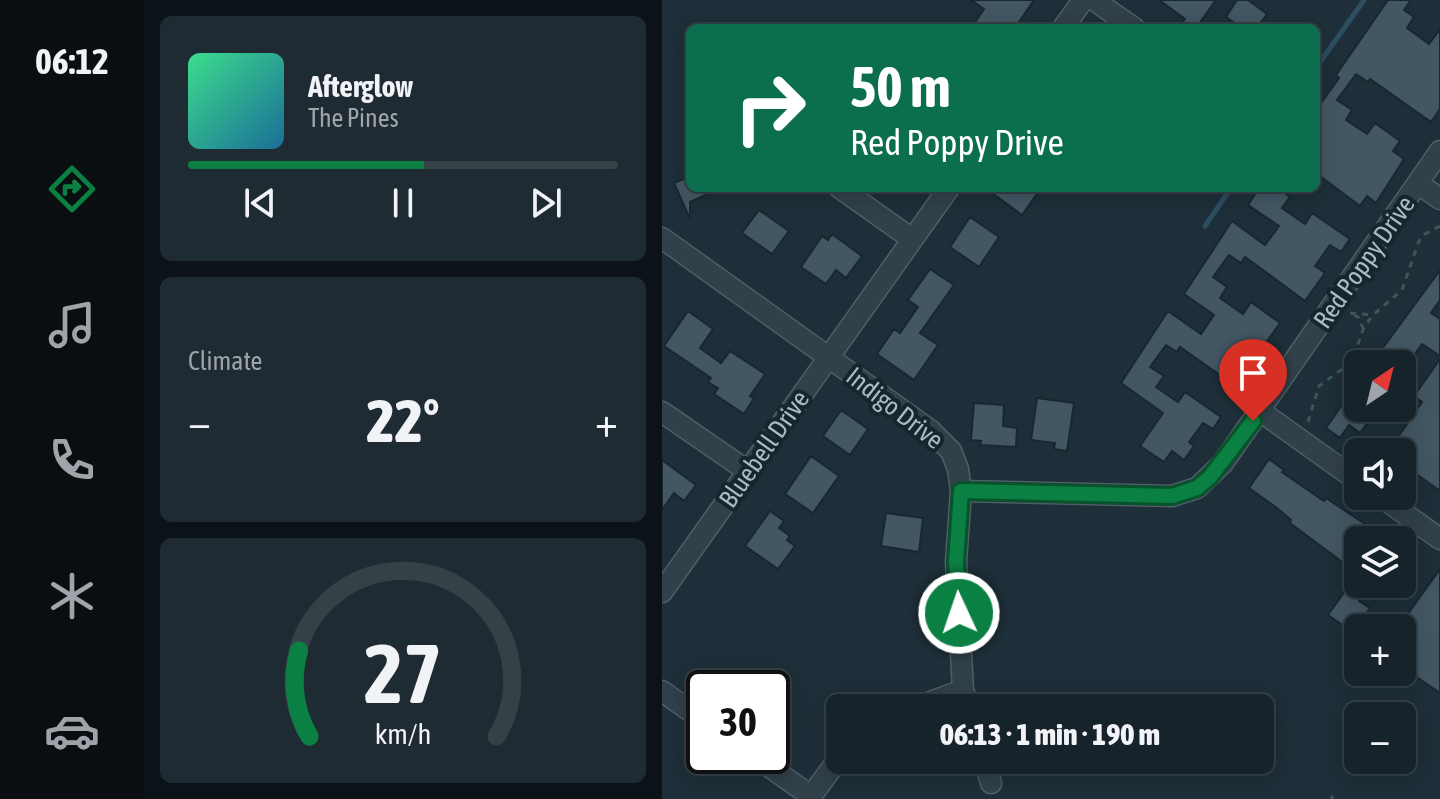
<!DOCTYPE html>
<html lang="en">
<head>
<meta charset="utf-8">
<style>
	body { margin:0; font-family:"Asap Condensed",sans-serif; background:#1f2b33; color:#f1f3f6; height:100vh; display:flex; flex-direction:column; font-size:30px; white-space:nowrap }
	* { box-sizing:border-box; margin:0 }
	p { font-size:26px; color:#9ea4a9 }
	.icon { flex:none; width:44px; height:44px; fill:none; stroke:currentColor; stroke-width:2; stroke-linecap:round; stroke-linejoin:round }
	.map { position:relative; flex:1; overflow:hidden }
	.side { display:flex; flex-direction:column; gap:16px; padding:16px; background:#0c1318; width:518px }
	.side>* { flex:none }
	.top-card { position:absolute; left:24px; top:24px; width:634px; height:168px; border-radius:12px; box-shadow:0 4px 20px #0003,0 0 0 2px #354047; background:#0b6e4f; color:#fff; overflow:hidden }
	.needle { width:52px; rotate:35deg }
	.fabs { position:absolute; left:682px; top:350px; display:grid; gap:16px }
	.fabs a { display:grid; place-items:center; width:72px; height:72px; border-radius:12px; background:#16232b; box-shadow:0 4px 20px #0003,0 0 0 2px #354047; font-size:40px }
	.speed { position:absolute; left:24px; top:670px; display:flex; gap:16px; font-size:40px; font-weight:700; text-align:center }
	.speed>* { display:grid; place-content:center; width:104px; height:104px; border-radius:50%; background:#16232b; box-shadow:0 4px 20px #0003,0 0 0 2px #354047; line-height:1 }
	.speed .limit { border:4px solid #111; border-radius:12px; background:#fff; color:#111 }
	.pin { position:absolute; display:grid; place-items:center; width:68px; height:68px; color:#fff; margin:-82px -34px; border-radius:50% 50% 50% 0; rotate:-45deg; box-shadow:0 0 8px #0007 }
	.pin .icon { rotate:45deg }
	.me { position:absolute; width:88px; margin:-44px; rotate:357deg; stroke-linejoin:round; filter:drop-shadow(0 0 6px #0008) }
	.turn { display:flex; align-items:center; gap:28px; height:168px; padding:0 32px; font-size:36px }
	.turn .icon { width:104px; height:104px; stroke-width:2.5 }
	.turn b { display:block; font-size:56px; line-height:68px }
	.big { font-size:60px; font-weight:800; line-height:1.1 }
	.side .widget { flex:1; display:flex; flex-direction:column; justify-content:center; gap:12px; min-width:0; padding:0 28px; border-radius:12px; background:#1f2b33 }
	.side .dial { align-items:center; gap:0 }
	.dial svg { height:208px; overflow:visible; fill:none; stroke:#354047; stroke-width:7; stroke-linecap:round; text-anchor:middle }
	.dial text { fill:#f1f3f6; stroke:none }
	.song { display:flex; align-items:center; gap:24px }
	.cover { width:96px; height:96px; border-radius:12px; background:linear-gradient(135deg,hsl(150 70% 55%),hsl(200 70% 35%)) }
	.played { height:8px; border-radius:4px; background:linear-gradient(90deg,#0b8043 55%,#354047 55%) }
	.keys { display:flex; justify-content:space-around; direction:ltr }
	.heat { display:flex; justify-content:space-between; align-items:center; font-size:44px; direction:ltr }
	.trip { position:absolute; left:164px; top:694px; width:448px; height:80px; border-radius:12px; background:#16232b; box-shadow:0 4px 20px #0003,0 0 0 2px #354047; font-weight:800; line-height:80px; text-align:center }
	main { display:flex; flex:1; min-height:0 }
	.tabs { display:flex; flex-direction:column; width:144px; justify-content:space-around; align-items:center; background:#090e11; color:#9ea4a9 }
	.tabs .icon { width:56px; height:56px }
	.tabs .active { color:#0b8043 }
	.tabs b { font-size:36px; color:#f1f3f6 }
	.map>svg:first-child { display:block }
</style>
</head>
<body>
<main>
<nav class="tabs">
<b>06:12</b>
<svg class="icon active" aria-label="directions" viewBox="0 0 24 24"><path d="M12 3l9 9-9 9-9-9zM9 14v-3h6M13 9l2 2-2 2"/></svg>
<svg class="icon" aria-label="music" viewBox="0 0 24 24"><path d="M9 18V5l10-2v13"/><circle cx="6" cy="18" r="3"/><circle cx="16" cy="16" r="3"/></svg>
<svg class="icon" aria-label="phone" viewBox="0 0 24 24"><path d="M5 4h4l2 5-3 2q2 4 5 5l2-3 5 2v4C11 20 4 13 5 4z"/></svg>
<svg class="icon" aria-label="climate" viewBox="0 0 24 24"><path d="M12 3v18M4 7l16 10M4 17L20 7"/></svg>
<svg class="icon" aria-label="car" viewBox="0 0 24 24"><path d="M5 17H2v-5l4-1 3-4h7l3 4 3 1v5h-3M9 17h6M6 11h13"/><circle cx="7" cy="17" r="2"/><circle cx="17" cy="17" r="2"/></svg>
</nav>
<section class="side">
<div class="widget">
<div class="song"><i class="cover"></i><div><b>Afterglow</b><p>The Pines</p></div></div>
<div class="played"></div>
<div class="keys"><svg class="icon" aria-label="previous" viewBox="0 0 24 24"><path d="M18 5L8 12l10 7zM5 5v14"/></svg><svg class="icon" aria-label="pause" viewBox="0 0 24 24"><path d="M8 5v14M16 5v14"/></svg><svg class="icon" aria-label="next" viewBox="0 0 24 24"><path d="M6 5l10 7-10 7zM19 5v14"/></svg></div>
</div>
<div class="widget"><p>Climate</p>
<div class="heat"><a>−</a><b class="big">22°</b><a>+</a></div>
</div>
<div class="widget dial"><svg viewBox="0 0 100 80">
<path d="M14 69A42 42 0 1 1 86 69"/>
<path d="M14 69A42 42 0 0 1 10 36" stroke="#0b8043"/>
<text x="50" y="56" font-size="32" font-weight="700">27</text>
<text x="50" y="72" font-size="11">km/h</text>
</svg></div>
</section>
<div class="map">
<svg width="778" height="799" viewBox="0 0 778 799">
	<rect width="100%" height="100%" fill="#1e2f39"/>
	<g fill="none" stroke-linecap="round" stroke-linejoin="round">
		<!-- stream -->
		<path stroke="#2d4d60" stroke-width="5" d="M 654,68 L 702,0
			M 543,226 L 569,188"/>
	</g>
	<!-- building -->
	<path fill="#435763" stroke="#192730" stroke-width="2" d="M 309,0 L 372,0 L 353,28 L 309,28 L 322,9 Z
		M 497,0 L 554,0 L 534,28 L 527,28 L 520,23 L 523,19 Z
		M 575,0 L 586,0 L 605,14 L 595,28 L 580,28 L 564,17 Z
		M 726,0 L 749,0 L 742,10 L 752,17 L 745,28 L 767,44 L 778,29 L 778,109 L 769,122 L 708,79 L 706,82 L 694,74 L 675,100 L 690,110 L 684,120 L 705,134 L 713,123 L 738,141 L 731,151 L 742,159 L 714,203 L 705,196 L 698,206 L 654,173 L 654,110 L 677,78 L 674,75 Z
		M 28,176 L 28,188 L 60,188 L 28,202 L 28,219 L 12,183 Z
		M 323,188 L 379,188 L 360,215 Z
		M 597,188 L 615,188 L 628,197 L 620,208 L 643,224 L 650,213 L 688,239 L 679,252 L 668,245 L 653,266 L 663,273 L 643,301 L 583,257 L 579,263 L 567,255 L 551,277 L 565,287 L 558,298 L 581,314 L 589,302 L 618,323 L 594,357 L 601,362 L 588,380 L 580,374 L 572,385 L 518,347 L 515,352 L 504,345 L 488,367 L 502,376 L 494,387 L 516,402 L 523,392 L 559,417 L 551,429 L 541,423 L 527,442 L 532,446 L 522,460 L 510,451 L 502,462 L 478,446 L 501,413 L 459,383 L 506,311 L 539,334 L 552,315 L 522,294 L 570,221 L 603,245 L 617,226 L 586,205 Z
		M 97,210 L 127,231 L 110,254 L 80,233 Z
		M 308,217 L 337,237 L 317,267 L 288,247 Z
		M 170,234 L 200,256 L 184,278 L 174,270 L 164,284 L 139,267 L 160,236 L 166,240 Z
		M 268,269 L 292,285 L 258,333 L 276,345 L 252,380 L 215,354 L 232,329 L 238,333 L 256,307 L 246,300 Z
		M 778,270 L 778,300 L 769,313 L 778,319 L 778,356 L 760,344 L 746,364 L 709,364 Z
		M 26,311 L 51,329 L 38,348 L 59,363 L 68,351 L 103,374 L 88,396 L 92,398 L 82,414 L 52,394 L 56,388 L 46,382 L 49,378 L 2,346 Z
		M 778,359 L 778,491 L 754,474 L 740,494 L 740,452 L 726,452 L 760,402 L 752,396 Z
		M 696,382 L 696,408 L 716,408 L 698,433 L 687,425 L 678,438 L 664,428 Z
		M 375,398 L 412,403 L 405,451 L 392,449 L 393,443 L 369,440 Z
		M 312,403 L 342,405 L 341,426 L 355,428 L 354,447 L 318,445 L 319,441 L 309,440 Z
		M 179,410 L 206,429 L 188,455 L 161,436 Z
		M 149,456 L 177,476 L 151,513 L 123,494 Z
		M 607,459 L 622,470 L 620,472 L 662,501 L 664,498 L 727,540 L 696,540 L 696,563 L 691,570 L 628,523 L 629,520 L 615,508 L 587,488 Z
		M 0,460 L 34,485 L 22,501 L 12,493 L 0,510 Z
		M 108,511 L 122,521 L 117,528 L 128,536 L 125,540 L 133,546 L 116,569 L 83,546 Z
		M 224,513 L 261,518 L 257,552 L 219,546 Z
		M 778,569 L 778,693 L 740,667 L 740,622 Z
		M 688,584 L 709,584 L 697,601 L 708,608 L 692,633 L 666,615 Z"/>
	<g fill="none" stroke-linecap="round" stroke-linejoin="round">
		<!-- minor casing -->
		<g stroke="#4f5e67" stroke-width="23">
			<path id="minor" d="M 432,0 L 472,28
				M 401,28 L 421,0
				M 757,184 L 778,199
				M 178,188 L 250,239
				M 0,238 L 268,430 L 289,451 L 296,469 L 299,491 L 294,562 L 301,690 L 307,708
				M 598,411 L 696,481
				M 0,412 L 87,472
				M 299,491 L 510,496 L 535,488 L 561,463 L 778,151
				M 718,496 L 778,539
				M 0,592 L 287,188
				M 0,691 L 42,721
				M 252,708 L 301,690
				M 92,756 L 149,796
				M 322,760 L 329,783
				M 147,799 L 178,757"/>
		</g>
		<!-- path -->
		<path stroke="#3d5754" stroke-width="3" stroke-dasharray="6 6" stroke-linecap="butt" d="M 688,313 L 711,315
			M 692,315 L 696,317 L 701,328
			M 646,422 L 657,386 L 683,367 L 693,353 L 702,327 L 711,315 L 740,290 L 757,241 L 761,235 L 778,226
			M 669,796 L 671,799"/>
		<!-- minor -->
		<use href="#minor" stroke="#314049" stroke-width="20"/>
	</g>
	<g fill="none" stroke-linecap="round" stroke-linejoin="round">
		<!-- route casing -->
		<g stroke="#07532c" stroke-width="20">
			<path id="route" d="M 297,613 L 294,562 L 299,491 L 510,496 L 535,488 L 548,477 L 591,421"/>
		</g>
		<!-- route -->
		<use href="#route" stroke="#0b8043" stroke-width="14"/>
	</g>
	<g text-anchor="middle" stroke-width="8" stroke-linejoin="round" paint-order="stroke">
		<!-- street labels -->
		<g font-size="26" fill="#abbbc6" stroke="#17252e">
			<text transform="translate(702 262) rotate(-55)" y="9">Red Poppy Drive</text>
			<text transform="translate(233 408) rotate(38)" y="9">Indigo Drive</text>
			<text transform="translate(102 449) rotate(-55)" y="9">Bluebell Drive</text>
		</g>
	</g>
</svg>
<div class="fabs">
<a><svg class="needle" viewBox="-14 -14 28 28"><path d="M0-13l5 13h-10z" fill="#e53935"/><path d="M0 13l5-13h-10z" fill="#9ea4a9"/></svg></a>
<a><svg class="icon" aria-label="sound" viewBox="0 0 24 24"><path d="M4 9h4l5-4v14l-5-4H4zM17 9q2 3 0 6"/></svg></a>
<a><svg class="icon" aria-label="layers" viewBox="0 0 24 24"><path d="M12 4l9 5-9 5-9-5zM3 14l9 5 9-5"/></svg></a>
<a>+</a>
<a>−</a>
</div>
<div class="speed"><div class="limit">30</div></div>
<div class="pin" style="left:591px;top:421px;background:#d93025"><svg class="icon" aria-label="arrive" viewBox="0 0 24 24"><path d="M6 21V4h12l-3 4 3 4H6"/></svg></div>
<svg class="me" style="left:297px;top:613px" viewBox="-20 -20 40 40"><circle r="17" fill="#0b8043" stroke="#fff" stroke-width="3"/><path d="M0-11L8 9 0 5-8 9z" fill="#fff"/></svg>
<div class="trip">06:13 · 1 min · 190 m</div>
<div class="top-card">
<div class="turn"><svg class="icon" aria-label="right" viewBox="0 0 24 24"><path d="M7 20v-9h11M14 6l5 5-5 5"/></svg><div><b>50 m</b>Red Poppy Drive</div></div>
</div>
</div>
</main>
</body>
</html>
